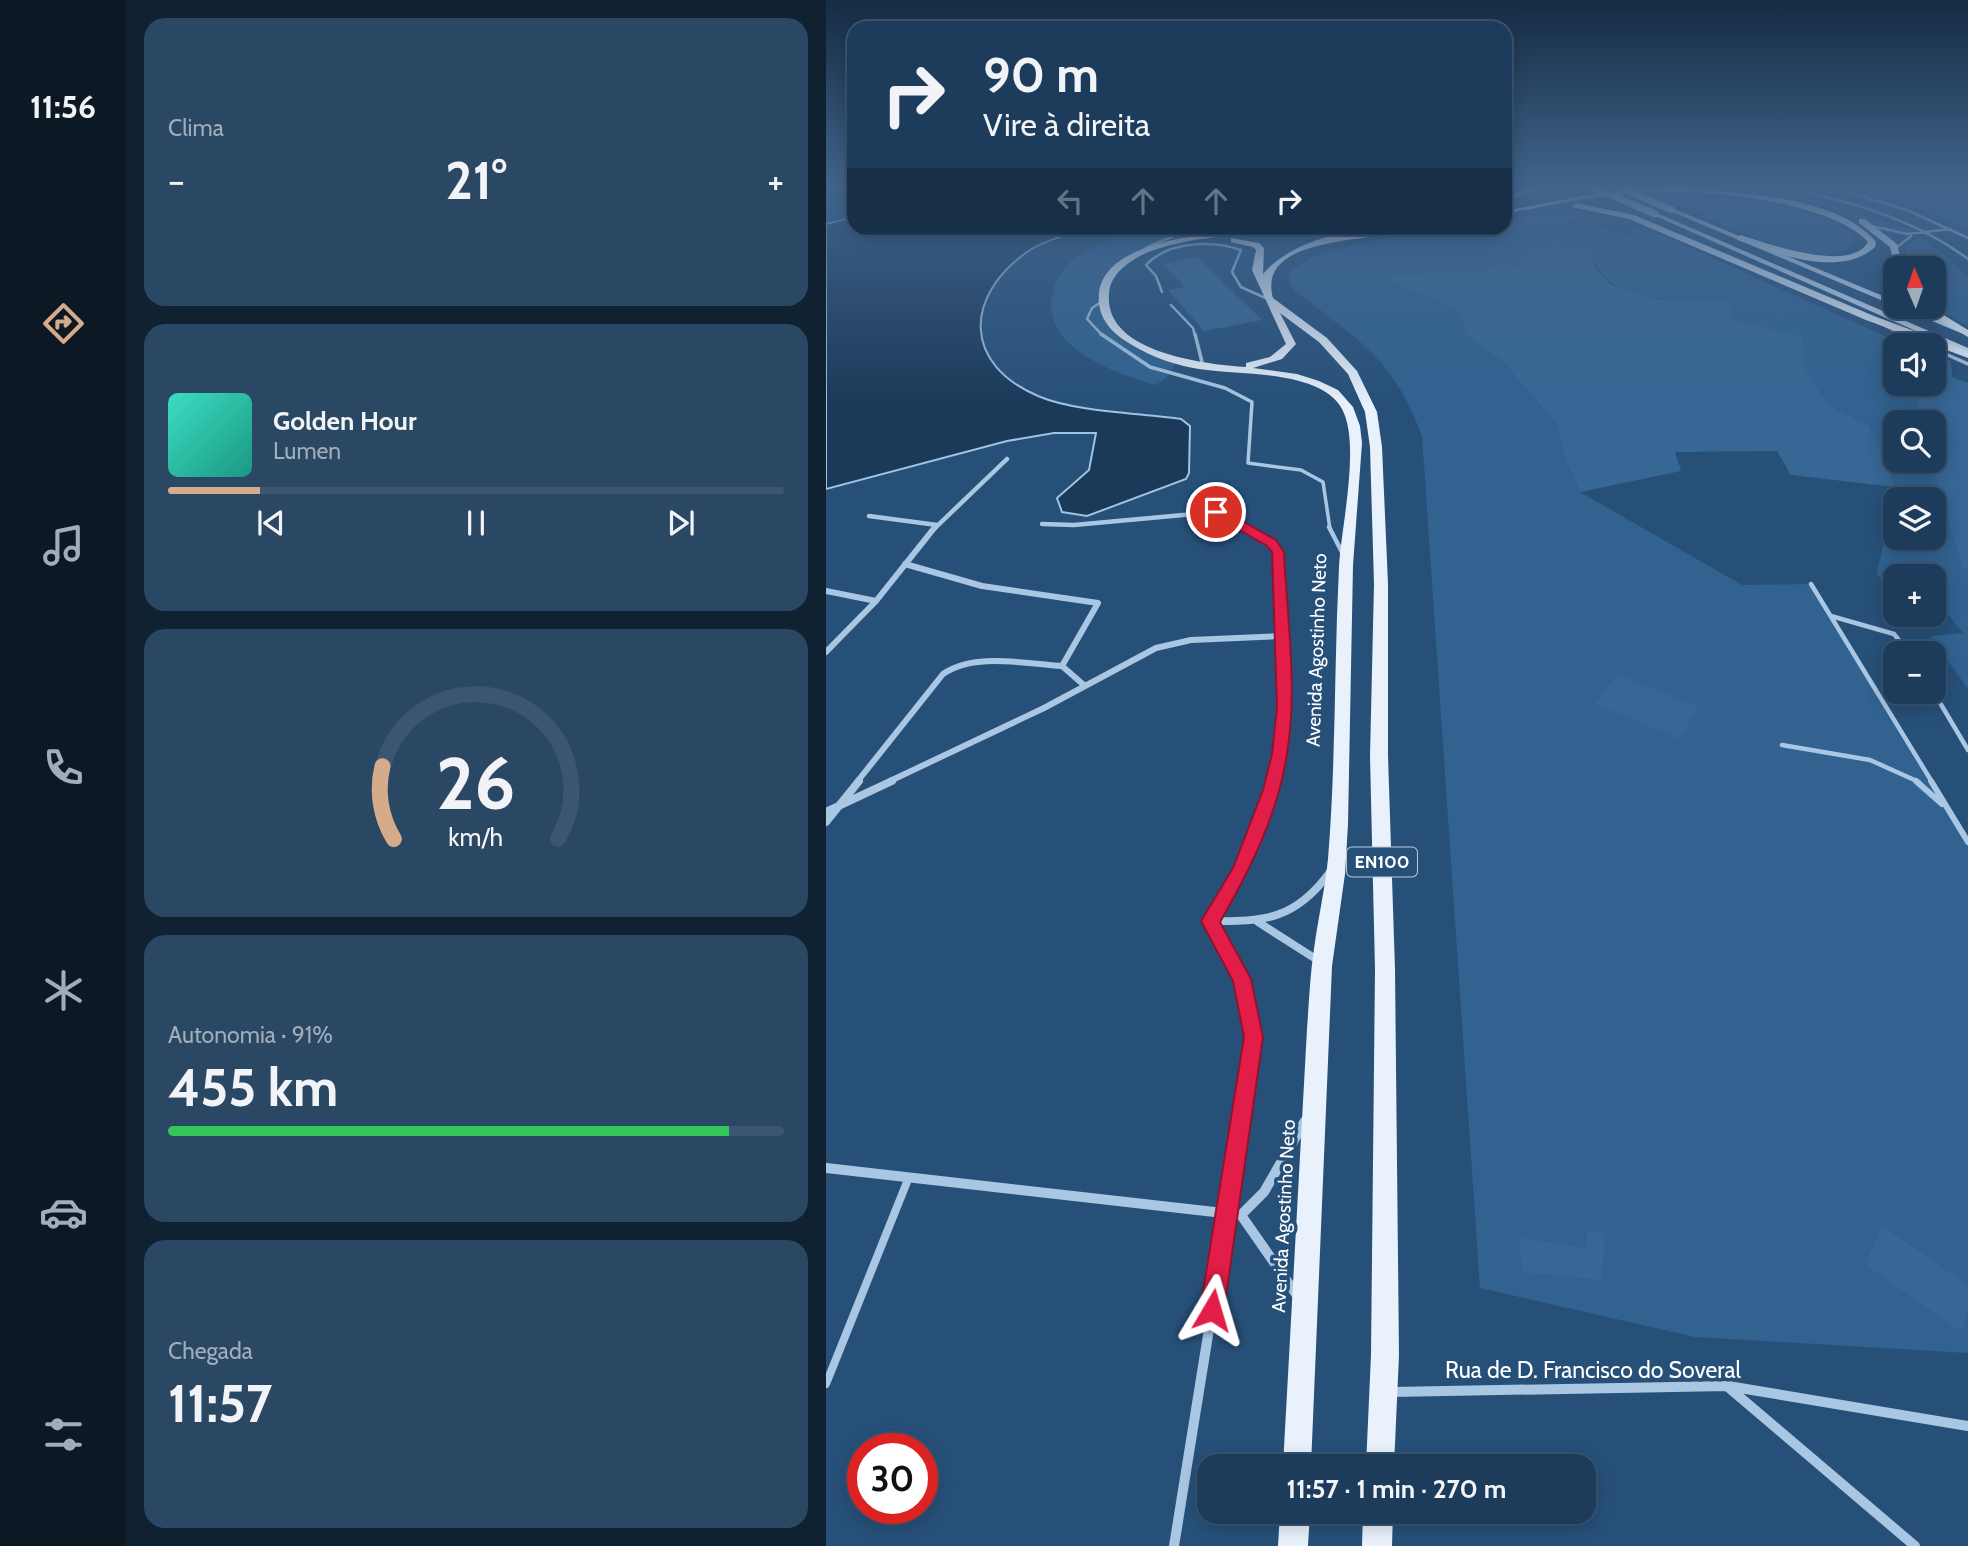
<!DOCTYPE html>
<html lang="pt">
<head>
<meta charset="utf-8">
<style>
	body { margin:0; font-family:Cabin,sans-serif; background:#2a4764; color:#f1f3f6; height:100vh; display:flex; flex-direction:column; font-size:26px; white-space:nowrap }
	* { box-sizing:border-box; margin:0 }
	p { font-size:23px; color:#a0adbb }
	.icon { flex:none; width:38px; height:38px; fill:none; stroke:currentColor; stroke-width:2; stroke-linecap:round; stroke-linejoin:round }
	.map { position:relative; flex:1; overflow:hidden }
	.sheet { display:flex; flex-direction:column; gap:18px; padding:18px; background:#102132; width:700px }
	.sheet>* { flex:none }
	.banner { position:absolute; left:21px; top:21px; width:665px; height:214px; border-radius:21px; box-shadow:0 4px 18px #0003,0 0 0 2px #3b5671; background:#1d3c5b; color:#f1f3f6; overflow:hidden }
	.needle { width:46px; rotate:358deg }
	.controls { position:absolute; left:1057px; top:256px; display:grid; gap:14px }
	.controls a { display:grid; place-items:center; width:63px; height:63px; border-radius:14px; background:#1d3c5b; box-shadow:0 4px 18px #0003,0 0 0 2px #3b5671; font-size:35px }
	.speed { position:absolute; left:21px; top:1433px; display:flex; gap:14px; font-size:35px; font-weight:700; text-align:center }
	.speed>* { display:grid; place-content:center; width:91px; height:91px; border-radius:50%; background:#1d3c5b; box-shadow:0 4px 18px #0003,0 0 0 2px #3b5671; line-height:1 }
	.speed .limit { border:10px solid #d22; background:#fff; color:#111 }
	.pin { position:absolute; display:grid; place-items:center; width:60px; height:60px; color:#fff; margin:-30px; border:4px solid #fff; border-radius:50%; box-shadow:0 2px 7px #0007 }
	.me { position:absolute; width:77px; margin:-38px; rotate:7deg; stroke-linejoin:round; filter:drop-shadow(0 0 5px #0008) }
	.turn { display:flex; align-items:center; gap:24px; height:147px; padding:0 21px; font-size:32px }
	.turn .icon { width:91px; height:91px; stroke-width:2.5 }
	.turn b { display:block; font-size:49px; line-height:60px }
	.lanes { display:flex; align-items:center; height:66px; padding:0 21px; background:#0003; justify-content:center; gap:35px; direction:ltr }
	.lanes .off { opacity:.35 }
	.big { font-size:52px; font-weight:800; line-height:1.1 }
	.sheet .widget { flex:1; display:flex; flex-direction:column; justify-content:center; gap:10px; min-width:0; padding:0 24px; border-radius:21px; background:#2a4764 }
	.sheet .dial { align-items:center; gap:0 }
	.dial svg { height:182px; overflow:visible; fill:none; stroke:#3b5671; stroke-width:7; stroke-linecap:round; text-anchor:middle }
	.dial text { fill:#f1f3f6; stroke:none }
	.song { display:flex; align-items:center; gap:21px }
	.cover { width:84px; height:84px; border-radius:10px; background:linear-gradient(135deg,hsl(170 70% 55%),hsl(170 70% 35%)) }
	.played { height:7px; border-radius:4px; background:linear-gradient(90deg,#d6ab8b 15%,#3b5671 15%) }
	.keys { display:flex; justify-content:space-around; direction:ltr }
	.heat { display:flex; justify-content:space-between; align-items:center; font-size:38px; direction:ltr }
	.charge { height:10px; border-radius:5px; background:linear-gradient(90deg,#34c759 91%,#3b5671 0) }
	.trip { position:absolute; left:371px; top:1454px; width:399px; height:70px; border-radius:21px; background:#1d3c5b; box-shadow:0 4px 18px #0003,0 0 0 2px #3b5671; font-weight:800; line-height:70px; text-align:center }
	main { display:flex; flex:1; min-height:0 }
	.tabs { display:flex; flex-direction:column; width:126px; justify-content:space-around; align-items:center; background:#0c1824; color:#a0adbb }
	.tabs .icon { width:49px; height:49px }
	.tabs .selected { color:#d6ab8b }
	.tabs b { font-size:32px; color:#f1f3f6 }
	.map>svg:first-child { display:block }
</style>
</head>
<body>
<main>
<nav class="tabs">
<b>11:56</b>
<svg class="icon selected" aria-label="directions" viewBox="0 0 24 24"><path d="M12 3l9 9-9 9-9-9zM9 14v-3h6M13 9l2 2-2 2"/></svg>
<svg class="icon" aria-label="music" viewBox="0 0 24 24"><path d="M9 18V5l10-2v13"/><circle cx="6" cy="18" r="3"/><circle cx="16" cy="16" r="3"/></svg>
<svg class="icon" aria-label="phone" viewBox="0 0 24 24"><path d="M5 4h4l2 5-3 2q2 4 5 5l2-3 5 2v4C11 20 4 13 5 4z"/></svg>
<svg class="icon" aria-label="climate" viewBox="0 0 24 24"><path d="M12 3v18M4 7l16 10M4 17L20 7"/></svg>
<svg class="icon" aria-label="car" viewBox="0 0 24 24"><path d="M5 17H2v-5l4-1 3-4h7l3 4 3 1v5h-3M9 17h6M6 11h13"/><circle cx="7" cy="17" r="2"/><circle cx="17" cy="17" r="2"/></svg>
<svg class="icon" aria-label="filters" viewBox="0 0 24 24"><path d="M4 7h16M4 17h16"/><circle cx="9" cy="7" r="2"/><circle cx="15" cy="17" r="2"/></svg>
</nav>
<section class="sheet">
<div class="widget"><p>Clima</p>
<div class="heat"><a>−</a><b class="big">21°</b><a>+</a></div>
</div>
<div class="widget">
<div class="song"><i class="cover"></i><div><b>Golden Hour</b><p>Lumen</p></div></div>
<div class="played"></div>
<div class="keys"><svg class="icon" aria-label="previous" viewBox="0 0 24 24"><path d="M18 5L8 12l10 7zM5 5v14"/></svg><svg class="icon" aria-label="pause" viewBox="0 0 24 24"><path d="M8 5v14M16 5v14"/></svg><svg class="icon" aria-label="next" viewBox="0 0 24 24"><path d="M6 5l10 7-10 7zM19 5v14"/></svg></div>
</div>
<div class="widget dial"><svg viewBox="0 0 100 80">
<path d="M14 69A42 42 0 1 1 86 69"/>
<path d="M14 69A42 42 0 0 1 9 37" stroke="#d6ab8b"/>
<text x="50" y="56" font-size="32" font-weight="700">26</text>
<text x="50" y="72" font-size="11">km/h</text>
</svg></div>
<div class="widget"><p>Autonomia · 91%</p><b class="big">455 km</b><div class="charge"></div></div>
<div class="widget"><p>Chegada</p><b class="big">11:57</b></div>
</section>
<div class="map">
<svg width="1142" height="1546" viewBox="0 0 1142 1546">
	<rect width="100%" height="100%" fill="#275079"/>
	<!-- green -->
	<path fill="#316290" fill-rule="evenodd" d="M 909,187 L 939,189 L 978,197 L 1091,232 L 1064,230 L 994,203 Z
		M 1022,187 L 1129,187 L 1142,191 L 1142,229 L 1085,205 Z
		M 828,193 C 870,194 1006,202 1029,239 C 1015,280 902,227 878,217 L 881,214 L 877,211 L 832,199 Z
		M 753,215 L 752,221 L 738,221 L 738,224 L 774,226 L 805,237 L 810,235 L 802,231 L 818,227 L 1074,343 L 1055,348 L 1069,356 L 1069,383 L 1090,383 L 1142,475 L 1142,689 L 1104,636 L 1137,633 L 1108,597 L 1108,576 L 1069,576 L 1069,594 L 1051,574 L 1069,487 L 1043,425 L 1002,405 L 979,367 L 975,336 L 905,319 L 893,300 C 843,300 778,307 764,248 L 727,243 L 706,249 C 688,281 624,271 590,275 L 582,280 L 635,312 L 660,348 L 677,362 L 732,426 L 738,457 L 754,492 L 916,585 L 985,584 L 1142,842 L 1142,1353 L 869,1337 L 654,1288 L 596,436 C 567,358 533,340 469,291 L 464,283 L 463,274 C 490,239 634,228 679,228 L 679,221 L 704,216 ZM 1069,422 L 1108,422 L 1108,460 L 1069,460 ZM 1069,499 L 1108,499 L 1108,537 L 1069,537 Z
		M 320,228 L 368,228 L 340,238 L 287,269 L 278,316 L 323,352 L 351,361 L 341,377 L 330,385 C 289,373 212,347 227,291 C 231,276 239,265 251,257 C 272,242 296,235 320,228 Z
		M 1094,238 L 1124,259 L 1142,278 L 1142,326 L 1104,306 L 1108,306 L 1108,268 L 1077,268 L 1081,244 Z"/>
	<!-- water -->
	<path fill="#1b3a59" stroke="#9ec3e3" stroke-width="2" d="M 28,217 L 28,228 L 261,228 C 242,235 218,240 201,252 C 138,297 137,364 212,396 C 249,412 314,413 355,419 L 364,426 L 363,473 L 360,479 L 261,516 L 236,512 L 231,498 L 263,470 L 270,433 L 228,433 L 181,441 L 0,489 L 0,224 Z"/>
	<!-- building -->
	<path fill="#376795" d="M 727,243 L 765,248 L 769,268 L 785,285 L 834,300 L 893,300 L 906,305 L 905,319 L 976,336 L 979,367 L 1002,405 L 1043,425 L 1069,487 L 965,475 L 951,451 L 849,452 L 855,471 L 754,492 L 738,457 L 732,426 L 677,362 L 641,335 L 635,312 L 558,278 L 620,272 L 657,272 L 665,267 L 688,266 L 706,249 Z
		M 371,257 L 436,320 L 378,331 L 342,290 L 359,287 L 337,264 Z
		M 1108,354 L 1125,361 L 1126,377 L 1142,383 L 1142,569 L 1137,569 L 1108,469 L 1108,422 L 1096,422 L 1088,383 L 1108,383 Z
		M 791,674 L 872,707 L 853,739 L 770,704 Z
		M 1056,1226 L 1142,1285 L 1142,1311 L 1135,1332 L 1039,1264 Z
		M 762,1230 L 779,1234 L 776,1280 L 696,1272 L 693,1238 L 759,1248 Z"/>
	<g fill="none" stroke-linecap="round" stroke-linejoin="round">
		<!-- lane-far4 -->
		<path stroke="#a9c7e3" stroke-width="2.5" d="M 957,187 C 1023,201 1087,218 1142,259
			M 1003,187 L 1081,210 L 1142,238
			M 1046,226 L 1081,234 L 1125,229
			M 463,228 L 466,228
			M 1069,249 L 1085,236
			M 314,253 L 321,247 L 368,228
			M 336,292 L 330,276 L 320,265 C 342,241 386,240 415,250 L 406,272 L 415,287 L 444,300
			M 345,305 L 367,328 L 369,336
			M 1059,326 L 1079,336
			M 277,336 L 261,319 L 266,308 L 278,300"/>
		<!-- lane-far3 -->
		<path stroke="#a9c7e3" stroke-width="3.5" d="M 275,334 L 324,367 L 399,388 L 426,402 L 422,463 L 475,470 L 497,482 L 504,529
			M 369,334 L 377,366
			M 1075,334 L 1097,345
			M 1108,349 L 1142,364"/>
		<!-- lane-far2 -->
		<path stroke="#a9c7e3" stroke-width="4.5" d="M 503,527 L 518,556
			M 985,584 L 1106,782
			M 1005,616 L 1068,634 L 1083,653
			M 1107,691 L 1142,750
			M 956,745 L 1044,760 L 1093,782"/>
		<!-- lane-far1 -->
		<path stroke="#a9c7e3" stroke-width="6" d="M 1090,781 L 1116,804
			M 1105,781 L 1142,842"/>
		<!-- lane -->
		<path stroke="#a9c7e3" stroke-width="8" d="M 0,1384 L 83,1177"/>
		<!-- street-far3 -->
		<path stroke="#a9c7e3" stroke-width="4.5" d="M 43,516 L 111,525
			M 216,524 L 248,525 L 390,512 L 421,529
			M 108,529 L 181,459"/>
		<!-- street-far2 -->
		<path stroke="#a9c7e3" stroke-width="6" d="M 417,527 L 445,543 L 452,552 L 458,707 L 447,782
			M 0,591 L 50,601
			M 0,652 L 50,601 L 109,527
			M 236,666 L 259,686
			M 31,782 L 117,674 C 148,652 199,664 236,666 L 272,603 L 156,586 L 79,564
			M 62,782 L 218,708 L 330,648 L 365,640 L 455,636"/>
		<!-- street-far1 -->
		<path stroke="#a9c7e3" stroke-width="8" d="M 0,812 L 66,781
			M 0,822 L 33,781
			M 384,921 L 425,846 L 447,781
			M 384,921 C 439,922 470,919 504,872
			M 384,921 C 394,940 407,959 416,979 C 434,1022 425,1069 418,1114
			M 432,922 L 493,961"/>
		<!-- street -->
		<path stroke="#a9c7e3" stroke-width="10" d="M 0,1168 L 415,1215 L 470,1294
			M 415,1215 L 438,1192 L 479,1121
			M 902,1387 L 1089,1546
			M 565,1392 L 902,1386 L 1142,1426
			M 348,1546 L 418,1112"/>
		<!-- secondary -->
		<path fill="#d2e2f3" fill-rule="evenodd" d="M 846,208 L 1069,301 L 1069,306 L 844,211 Z
			M 827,213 L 831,213 L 1142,348 L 1142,354 L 827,215 Z
			M 1070,306 L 1081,306 L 1142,331 L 1142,336 Z"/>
		<!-- primary -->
		<path fill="#e8f1fc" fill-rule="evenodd" d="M 707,187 L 719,187 L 679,201 L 679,196 Z
			M 842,188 C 901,191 1011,194 1050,242 L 1049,247 C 1014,279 950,253 911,240 L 914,235 C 941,243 1024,274 1042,242 C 1001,198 863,188 805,193 C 765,197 727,205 688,212 L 684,210 L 771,193 Z
			M 749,203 L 808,215 L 1048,316 L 1142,351 L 1142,358 L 1040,320 L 803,219 L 746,207 Z
			M 1033,219 L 1039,219 L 1071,244 L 1077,268 L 1069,270 L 1064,247 L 1033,223 Z
			M 472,228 L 536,228 L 532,231 C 469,234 379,229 320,253 C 303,261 284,274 283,294 C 278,353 379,364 420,367 L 420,363 L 444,357 L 460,344 L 426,270 L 430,250 L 427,247 L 405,242 L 405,238 L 433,243 L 438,248 L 437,274 C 465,239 538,224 581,228 C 553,244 429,233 447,298 L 501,338 L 531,371 L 551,412 L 556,447 L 562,584 L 562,756 L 569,969 L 573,1355 L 568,1466 L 540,1466 L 545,1355 L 549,969 L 544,756 L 548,584 L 544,447 L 539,412 L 522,374 L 493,342 L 454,313 L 470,344 L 456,359 L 427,368 L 471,374 L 493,381 L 512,390 L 527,407 L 534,426 L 536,443 L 527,565 L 522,824 L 519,874 L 506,966 L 485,1466 L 457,1466 L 481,1029 C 483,1002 484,975 488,949 C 492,919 499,889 502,859 C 510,762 508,664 513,567 C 515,527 535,444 516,409 C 494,368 406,376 367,368 C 342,363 319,354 298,340 C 281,328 271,314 273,293 C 280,230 426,230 472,228 Z
			M 1091,306 L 1103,306 L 1142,330 L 1142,337 Z
			M 454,1512 L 484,1512 L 482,1546 L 452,1546 Z
			M 537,1512 L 567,1512 L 566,1546 L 536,1546 Z"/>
		<!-- secondary-bridge -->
		<path stroke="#d2e2f3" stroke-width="7" d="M 767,187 L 829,214
			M 793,187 L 846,210"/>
	</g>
	<!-- sky -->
	<linearGradient id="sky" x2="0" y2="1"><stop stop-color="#152c43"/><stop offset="0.46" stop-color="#41648c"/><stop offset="1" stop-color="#41648c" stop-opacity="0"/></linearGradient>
	<rect width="1142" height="404" fill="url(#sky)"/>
	<!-- route -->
	<path fill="#e11d48" stroke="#92132f" stroke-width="2" d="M 386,509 L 395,509 L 450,540 L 458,552 C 461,618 472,688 461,754 C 452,814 424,870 394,922 L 425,979 L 437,1037 L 398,1310 L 394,1319 L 386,1322 L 377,1319 L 374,1310 L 418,1037 L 407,981 L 375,921 L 407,868 L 437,790 L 446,754 L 451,707 L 446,552 L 441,546 L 386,514 Z"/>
	<g text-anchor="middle" stroke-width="7" stroke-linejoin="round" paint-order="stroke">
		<!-- shield labels -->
		<rect fill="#275079" stroke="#becad7" stroke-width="2" x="521" y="847.5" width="70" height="29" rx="5"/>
		<g font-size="18" font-weight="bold" fill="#fff">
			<text x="556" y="868">EN100</text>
		</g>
		<!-- street labels -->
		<g font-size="19" fill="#fff" stroke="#275079">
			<text transform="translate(490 650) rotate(-88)" y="7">Avenida Agostinho Neto</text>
			<text transform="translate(457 1216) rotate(-87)" y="7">Avenida Agostinho Neto</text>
		</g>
		<!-- near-street labels -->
		<g font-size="23" fill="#fff" stroke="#275079">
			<text x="767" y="1378">Rua de D. Francisco do Soveral</text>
		</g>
	</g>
</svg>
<div class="controls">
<a><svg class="needle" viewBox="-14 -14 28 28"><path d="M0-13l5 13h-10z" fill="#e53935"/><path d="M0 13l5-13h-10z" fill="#a0adbb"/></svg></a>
<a><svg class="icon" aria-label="sound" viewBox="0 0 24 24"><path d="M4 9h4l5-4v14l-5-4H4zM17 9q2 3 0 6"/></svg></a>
<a><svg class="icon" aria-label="search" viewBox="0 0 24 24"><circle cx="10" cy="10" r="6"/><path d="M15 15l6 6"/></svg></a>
<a><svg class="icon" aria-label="layers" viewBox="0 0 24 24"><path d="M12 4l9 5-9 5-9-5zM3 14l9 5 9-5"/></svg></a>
<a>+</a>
<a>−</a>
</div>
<div class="speed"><div class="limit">30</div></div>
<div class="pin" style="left:390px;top:512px;background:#d93025"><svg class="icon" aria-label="arrive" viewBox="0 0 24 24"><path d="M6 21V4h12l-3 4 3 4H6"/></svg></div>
<svg class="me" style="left:386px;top:1310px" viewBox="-20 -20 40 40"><path d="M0-17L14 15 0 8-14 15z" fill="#e11d48" stroke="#fff" stroke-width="4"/></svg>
<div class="trip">11:57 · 1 min · 270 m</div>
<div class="banner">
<div class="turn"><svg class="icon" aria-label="right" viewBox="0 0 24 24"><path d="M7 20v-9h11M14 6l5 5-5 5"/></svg><div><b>90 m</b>Vire à direita</div></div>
<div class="lanes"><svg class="icon off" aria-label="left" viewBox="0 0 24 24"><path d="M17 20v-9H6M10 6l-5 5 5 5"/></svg><svg class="icon off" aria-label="ahead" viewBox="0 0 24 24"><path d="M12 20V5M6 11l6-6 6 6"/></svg><svg class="icon off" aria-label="ahead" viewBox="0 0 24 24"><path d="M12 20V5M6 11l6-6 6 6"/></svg><svg class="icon" aria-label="right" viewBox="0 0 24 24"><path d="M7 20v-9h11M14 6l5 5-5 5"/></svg></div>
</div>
</div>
</main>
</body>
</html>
